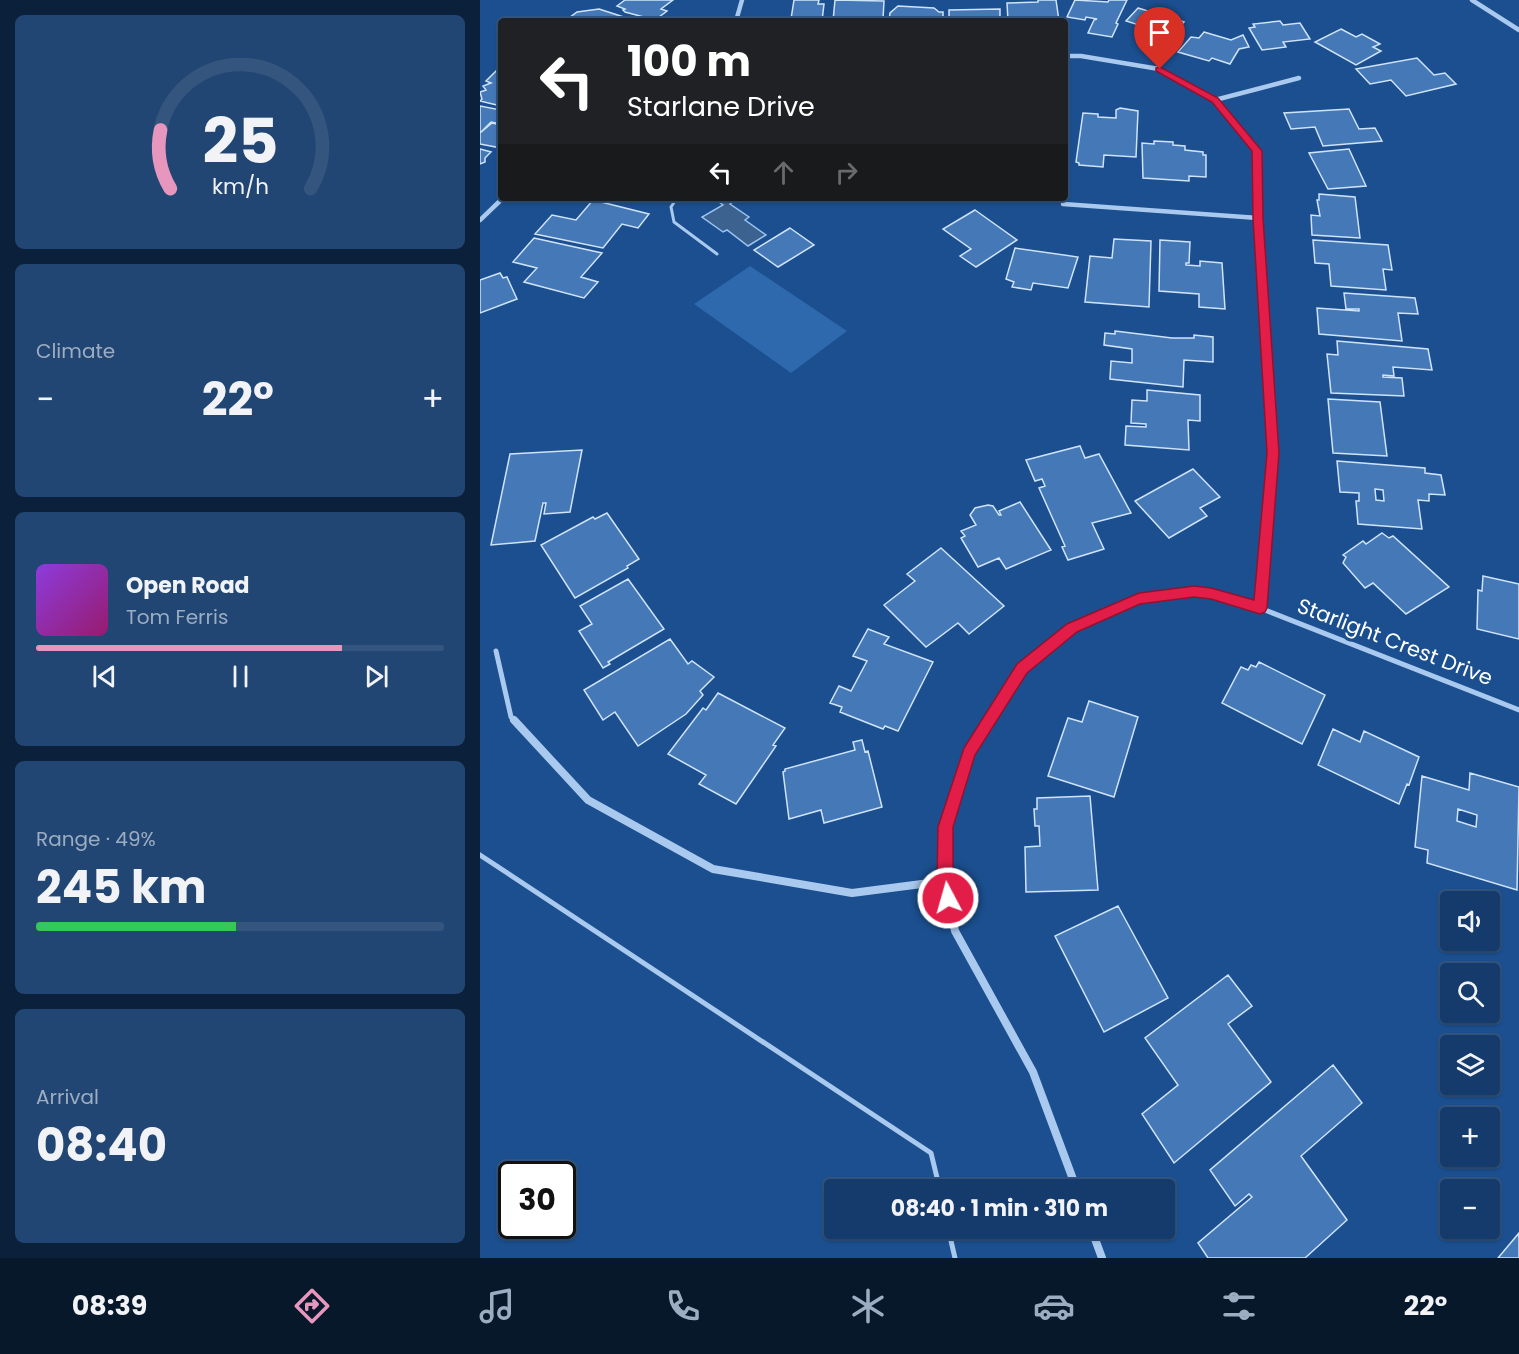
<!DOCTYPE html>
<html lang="en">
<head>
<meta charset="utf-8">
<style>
	body { margin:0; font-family:Poppins,sans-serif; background:#214673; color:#f1f3f6; height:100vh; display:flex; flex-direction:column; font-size:22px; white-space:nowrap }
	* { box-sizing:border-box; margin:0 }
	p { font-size:20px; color:#9dadc1 }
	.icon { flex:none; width:33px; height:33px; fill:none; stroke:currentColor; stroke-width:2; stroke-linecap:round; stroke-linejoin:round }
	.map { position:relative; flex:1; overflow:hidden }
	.details { display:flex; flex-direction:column; gap:15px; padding:15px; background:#0b203b; width:480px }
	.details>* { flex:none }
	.banner { position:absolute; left:18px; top:18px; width:570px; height:183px; border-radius:6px; box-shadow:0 2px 4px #0004,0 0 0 2px #33557e; background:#202124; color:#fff; overflow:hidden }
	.buttons { position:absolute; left:960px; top:891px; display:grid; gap:12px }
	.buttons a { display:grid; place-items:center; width:60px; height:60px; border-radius:6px; background:#143b6b; box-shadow:0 2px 4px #0004,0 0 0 2px #33557e; font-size:30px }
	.speed { position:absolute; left:18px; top:1161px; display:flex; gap:12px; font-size:30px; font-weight:700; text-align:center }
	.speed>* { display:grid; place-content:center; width:78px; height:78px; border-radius:50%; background:#143b6b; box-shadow:0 2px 4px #0004,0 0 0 2px #33557e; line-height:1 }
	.speed .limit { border:3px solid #111; border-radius:9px; background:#fff; color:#111 }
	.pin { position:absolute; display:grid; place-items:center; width:51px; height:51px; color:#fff; margin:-62px -26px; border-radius:50% 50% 50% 0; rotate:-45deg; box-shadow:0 0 6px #0007 }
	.pin .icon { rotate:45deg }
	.me { position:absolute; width:66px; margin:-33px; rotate:354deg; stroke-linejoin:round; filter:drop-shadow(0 0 4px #0008) }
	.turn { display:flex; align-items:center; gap:21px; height:126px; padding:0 30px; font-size:27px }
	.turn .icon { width:78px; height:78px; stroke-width:2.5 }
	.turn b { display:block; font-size:42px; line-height:51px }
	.lanes { display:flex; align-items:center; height:57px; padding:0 30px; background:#0003; justify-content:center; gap:30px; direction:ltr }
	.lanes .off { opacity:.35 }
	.big { font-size:45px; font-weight:700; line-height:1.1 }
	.details .tile { flex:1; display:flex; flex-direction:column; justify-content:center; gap:9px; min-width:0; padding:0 21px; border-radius:9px; background:#214673 }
	.details .dial { align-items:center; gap:0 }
	.dial svg { height:156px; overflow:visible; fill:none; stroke:#33557e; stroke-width:7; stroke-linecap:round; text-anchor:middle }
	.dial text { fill:#f1f3f6; stroke:none }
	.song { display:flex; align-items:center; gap:18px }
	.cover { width:72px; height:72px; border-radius:9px; background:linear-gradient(135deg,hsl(270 70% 55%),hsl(320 70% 35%)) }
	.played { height:6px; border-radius:3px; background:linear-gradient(90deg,#e797bd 75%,#33557e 75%) }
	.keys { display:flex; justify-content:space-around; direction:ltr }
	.heat { display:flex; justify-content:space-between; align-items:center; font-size:33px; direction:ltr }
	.charge { height:9px; border-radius:4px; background:linear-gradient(90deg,#34c759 49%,#33557e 0) }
	.trip { position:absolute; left:344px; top:1179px; width:351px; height:60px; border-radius:6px; background:#143b6b; box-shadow:0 2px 4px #0004,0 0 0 2px #33557e; font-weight:700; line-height:60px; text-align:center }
	.tab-bar { display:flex; height:96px; justify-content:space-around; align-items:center; background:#08182b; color:#9dadc1 }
	.tab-bar .icon { width:42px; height:42px }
	.tab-bar .selected { color:#e797bd }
	.tab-bar b { font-size:27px; color:#f1f3f6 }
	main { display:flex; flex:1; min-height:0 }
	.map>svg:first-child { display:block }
</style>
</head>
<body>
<main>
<section class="details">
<div class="tile dial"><svg viewBox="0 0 100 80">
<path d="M14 69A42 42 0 1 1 86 69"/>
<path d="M14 69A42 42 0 0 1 9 39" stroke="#e797bd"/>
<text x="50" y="56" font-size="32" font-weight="700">25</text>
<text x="50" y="72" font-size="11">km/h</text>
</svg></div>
<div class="tile"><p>Climate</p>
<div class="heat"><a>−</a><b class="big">22°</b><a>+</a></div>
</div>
<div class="tile">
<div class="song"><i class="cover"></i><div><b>Open Road</b><p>Tom Ferris</p></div></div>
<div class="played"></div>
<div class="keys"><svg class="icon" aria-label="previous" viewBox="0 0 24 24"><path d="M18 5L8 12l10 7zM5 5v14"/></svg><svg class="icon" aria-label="pause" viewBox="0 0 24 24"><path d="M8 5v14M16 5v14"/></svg><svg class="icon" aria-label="next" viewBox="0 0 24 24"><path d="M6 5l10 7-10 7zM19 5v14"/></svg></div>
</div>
<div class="tile"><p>Range · 49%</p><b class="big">245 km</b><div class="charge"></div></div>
<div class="tile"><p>Arrival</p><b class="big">08:40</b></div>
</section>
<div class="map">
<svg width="1039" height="1258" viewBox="0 0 1039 1258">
	<rect width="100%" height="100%" fill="#1b4f8f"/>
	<!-- green -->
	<path fill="#2e69ad" d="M 270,266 L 367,331 L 311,373 L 214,304 Z"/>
	<!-- water -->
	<path fill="#3c6290" stroke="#9cc4f0" stroke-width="1.5" d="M 245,198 L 256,200 L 250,204 L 269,217 L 265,220 L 286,235 L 268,246 L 247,230 L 243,232 L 222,217 L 243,205 L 239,202 Z"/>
	<!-- building -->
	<path fill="#4478b7" stroke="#cfe3fa" stroke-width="1.5" fill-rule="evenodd" d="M 145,0 L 193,0 L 181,9 L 187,11 L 175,20 L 145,12 L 143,10 L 145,9 L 137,6 Z
		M 314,0 L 339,0 L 338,4 L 344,4 L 342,21 L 311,19 Z
		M 355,0 L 404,1 L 403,19 L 402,21 L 353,21 Z
		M 558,0 L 576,0 L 579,21 L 528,21 L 527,3 L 558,2 Z
		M 595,0 L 628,2 L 629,0 L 647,0 L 636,23 L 638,24 L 632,37 L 608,33 L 614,20 L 617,19 L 606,17 L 605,20 L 587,17 Z
		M 418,6 L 454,8 L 459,12 L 463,12 L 463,21 L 409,21 L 410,13 Z
		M 658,8 L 704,22 L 689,39 L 659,30 L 662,26 L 646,21 Z
		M 119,9 L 156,21 L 85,21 L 97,12 Z
		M 520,9 L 520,21 L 469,21 L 469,10 Z
		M 800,21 L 803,25 L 820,23 L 830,39 L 803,42 L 806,47 L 782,50 L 769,28 L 775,27 L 773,24 Z
		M 861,29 L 876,37 L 882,34 L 900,44 L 893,47 L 901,51 L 876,65 L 835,42 Z
		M 724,32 L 751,40 L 763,35 L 769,47 L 759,49 L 750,64 L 732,58 L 729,61 L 698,52 L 711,37 L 719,38 Z
		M 937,58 L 954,75 L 965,73 L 976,84 L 926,96 L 911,80 L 890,84 L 876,69 Z
		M 18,69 L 21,70 L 21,106 L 0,101 L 2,99 L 0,92 L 6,90 L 3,86 L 11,83 L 6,81 Z
		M 0,106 L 21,110 L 21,124 L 11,122 L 0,133 Z
		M 640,108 L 658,111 L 656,157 L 624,155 L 623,167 L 599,165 L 599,163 L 596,162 L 603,113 L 618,114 L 618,117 L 636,118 L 636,110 Z
		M 869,109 L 879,129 L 895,128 L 902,141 L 843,146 L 835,127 L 811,129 L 804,113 Z
		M 12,123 L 21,125 L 21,148 L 0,144 L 0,133 Z
		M 674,141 L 693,142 L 693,145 L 705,146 L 705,150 L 723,152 L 723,155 L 726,155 L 726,177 L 709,176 L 709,181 L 663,178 L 662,143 L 674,144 Z
		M 0,149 L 11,152 L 5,158 L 5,162 L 0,164 Z
		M 869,149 L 886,186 L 848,189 L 829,153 Z
		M 839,194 L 875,197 L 880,238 L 832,235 L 831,215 L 840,216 L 837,200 L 839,200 Z
		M 113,200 L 169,214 L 158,228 L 142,224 L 123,248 L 55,234 L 72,215 L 96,220 Z
		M 495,210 L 537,240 L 496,267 L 480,256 L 491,249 L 463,229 Z
		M 310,228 L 334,245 L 298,267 L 274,250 Z
		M 54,238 L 122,253 L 101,277 L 118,282 L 104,298 L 44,282 L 57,268 L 33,262 Z
		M 634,239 L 671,241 L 669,307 L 605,302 L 610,256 L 632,258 Z
		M 680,240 L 710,242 L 709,263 L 706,263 L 706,265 L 720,266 L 720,261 L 742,263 L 745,309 L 719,307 L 719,294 L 679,291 Z
		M 833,240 L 908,245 L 912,270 L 903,269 L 906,290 L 851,286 L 849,264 L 835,263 Z
		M 535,248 L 598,257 L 588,288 L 553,283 L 551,290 L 532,287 L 534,282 L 526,279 Z
		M 20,273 L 23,278 L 27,277 L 37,299 L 0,313 L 0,280 Z
		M 864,293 L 935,298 L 938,314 L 918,313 L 922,341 L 839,334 L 837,308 L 879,311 L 879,309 L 866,309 Z
		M 635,331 L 692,338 L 714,338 L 714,335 L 733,337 L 733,362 L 704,360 L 703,387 L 630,379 L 631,361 L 652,363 L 652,349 L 624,345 L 625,333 L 635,334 Z
		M 857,341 L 948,349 L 952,370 L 913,367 L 914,376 L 903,375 L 903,377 L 922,378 L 924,396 L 851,393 L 847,354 L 858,355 Z
		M 667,390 L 720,395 L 720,421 L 708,420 L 709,450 L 645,445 L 646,426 L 666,427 L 666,424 L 651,423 L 652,400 L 667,401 Z
		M 848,399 L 900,402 L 907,456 L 853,453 Z
		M 600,446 L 605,458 L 619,454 L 651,513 L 612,523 L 624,549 L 588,560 L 582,547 L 585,546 L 559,488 L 565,486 L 562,479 L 555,481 L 546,460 Z
		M 102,450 L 90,512 L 64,514 L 66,503 L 63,503 L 55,541 L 11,545 L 30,454 Z
		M 857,461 L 945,468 L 945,473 L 961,475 L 965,495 L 949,494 L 949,501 L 938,500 L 942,529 L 878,524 L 876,501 L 879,501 L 879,493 L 860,492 ZM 895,489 L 903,490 L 904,501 L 896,500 Z
		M 713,469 L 740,497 L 720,508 L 727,516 L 689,538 L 655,501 Z
		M 540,502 L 571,550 L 526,569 L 519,558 L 498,567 L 481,538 L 485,536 L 481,531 L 496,525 L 490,515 L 495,508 L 508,505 L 513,506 L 519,515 L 521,515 L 519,511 Z
		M 127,513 L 159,559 L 147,566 L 148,568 L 95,598 L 61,545 L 113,517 L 115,519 Z
		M 902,533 L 909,538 L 913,536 L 969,587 L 926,614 L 893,583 L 885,588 L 863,563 L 866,557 L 863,555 L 883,541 L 886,544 Z
		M 461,548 L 524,606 L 489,634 L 478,623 L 446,647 L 404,605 L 435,581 L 427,574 Z
		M 1003,576 L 1039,584 L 1039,639 L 997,629 L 998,590 L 1002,591 Z
		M 148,579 L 184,629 L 128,662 L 130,664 L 123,668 L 99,631 L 112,624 L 100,606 Z
		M 388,629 L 409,637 L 404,644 L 453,662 L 418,731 L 405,726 L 403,729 L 360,712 L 362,707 L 350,703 L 359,686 L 371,691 L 387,661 L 373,656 Z
		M 190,639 L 208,664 L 212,661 L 234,677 L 220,691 L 223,695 L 206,714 L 158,746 L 135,712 L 123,720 L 104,690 Z
		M 779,662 L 845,695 L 822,744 L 742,703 L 761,667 L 768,670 L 771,665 L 776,667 Z
		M 238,693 L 305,728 L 293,745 L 296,746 L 256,804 L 219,784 L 226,775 L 188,754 L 223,708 L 226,710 Z
		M 609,701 L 658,717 L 634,797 L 568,776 L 588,718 L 602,722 Z
		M 853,729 L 880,742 L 884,731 L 939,757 L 929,785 L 927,784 L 919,804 L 838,765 Z
		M 382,740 L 385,752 L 388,751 L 402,807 L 344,823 L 341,810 L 309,819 L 303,772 L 305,771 L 305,769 L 375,750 L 373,742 Z
		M 990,773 L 1039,787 L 1037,890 L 947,863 L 948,850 L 935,847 L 942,776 L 989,790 ZM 978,809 L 997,815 L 996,827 L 977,821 Z
		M 610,796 L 618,890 L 546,892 L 545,847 L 560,846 L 559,826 L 555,826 L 554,809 L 557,809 L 557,798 Z
		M 638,906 L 688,998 L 624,1032 L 575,936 Z
		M 748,975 L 772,1006 L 748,1024 L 791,1082 L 694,1163 L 662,1114 L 698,1085 L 665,1038 Z
		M 853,1065 L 882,1103 L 821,1156 L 867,1220 L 825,1258 L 728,1258 L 718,1243 L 772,1197 L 769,1194 L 755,1206 L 730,1170 Z
		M 1039,1233 L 1039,1258 L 1018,1258 Z"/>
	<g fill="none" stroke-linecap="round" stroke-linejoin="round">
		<!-- service-far1 -->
		<path stroke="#a9c9ee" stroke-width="3" d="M 197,198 L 191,207 L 194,222 L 237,254"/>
		<!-- service -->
		<path stroke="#a9c9ee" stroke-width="5" d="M 0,855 L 451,1153 L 460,1190
			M 468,1228 L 475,1258"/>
		<!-- minor-far2 -->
		<path stroke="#a9c9ee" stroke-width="4.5" d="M 992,0 L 1039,30
			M 256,21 L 262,0
			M 585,56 L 601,56 L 679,69 L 735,100 L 777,151 L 778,218 L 784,313
			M 735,100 L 819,78
			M 583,204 L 778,218
			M 0,220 L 23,198"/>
		<!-- minor-far1 -->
		<path stroke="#a9c9ee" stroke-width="5" d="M 780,608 L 793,453 L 784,311
			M 16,651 L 31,717 L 35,722
			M 509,722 L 542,669 L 592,628 L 659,599 L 714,591 L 731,593 L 780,608 L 1039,710"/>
		<!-- minor -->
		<path stroke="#a9c9ee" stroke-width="8" d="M 34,720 L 108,800 L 233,869 L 372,893 L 465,881
			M 510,720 L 489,753 L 466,827 L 465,881 L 475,931 L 553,1072 L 597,1190
			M 611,1228 L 622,1258"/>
	</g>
	<!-- route -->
	<path fill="#e11d48" stroke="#92132f" stroke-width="1.5" d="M 680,67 L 738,98 L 782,151 L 783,218 L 799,453 L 787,608 L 785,612 L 780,614 L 731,599 L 714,597 L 660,604 L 597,632 L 547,673 L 495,755 L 473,827 L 473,881 L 476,898 L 474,903 L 468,906 L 462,903 L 457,881 L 458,827 L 484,748 L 537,664 L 587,624 L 659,593 L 714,586 L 731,588 L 774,600 L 787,453 L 773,218 L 772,151 L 732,102 L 676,71 L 676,68 Z"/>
	<g text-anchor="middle" stroke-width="6" stroke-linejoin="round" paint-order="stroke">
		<!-- street labels -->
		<g font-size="21" fill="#fff" stroke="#1b4f8f">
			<text transform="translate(915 642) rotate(21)" y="7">Starlight Crest Drive</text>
		</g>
	</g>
</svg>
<div class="buttons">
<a><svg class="icon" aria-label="sound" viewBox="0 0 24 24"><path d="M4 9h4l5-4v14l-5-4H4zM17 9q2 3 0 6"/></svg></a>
<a><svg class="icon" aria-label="search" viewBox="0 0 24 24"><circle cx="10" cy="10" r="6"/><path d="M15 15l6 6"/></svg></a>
<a><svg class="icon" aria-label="layers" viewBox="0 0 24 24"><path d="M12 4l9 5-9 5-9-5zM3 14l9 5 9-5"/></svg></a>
<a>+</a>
<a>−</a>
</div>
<div class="speed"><div class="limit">30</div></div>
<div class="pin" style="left:680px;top:69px;background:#d93025"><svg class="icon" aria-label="arrive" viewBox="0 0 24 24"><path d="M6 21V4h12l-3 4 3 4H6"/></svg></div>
<svg class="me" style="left:468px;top:898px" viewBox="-20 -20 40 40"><circle r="17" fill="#e11d48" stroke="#fff" stroke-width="3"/><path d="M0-11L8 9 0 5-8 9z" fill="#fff"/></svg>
<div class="trip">08:40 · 1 min · 310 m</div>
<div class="banner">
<div class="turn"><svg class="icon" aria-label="left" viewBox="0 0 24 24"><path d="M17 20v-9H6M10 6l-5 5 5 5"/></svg><div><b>100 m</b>Starlane Drive</div></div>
<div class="lanes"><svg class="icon" aria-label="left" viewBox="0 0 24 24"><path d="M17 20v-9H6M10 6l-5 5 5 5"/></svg><svg class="icon off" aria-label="ahead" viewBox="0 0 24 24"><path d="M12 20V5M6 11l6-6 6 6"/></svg><svg class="icon off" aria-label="right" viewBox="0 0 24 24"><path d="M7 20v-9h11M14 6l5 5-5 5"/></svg></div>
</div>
</div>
</main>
<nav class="tab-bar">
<b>08:39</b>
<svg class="icon selected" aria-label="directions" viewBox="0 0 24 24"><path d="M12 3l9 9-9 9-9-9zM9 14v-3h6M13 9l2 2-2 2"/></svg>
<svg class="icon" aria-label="music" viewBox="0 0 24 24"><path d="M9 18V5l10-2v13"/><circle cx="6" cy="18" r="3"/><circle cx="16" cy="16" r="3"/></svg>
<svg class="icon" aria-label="phone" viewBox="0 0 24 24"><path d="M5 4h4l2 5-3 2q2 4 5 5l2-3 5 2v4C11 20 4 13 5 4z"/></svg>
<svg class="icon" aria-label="climate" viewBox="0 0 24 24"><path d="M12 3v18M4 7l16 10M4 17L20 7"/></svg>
<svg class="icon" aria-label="car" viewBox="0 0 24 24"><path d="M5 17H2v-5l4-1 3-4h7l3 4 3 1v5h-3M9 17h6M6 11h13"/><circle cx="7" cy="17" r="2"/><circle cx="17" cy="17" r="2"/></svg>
<svg class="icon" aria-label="filters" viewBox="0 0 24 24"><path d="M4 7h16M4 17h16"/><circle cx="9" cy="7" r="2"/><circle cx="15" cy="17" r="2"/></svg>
<b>22°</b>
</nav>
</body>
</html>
